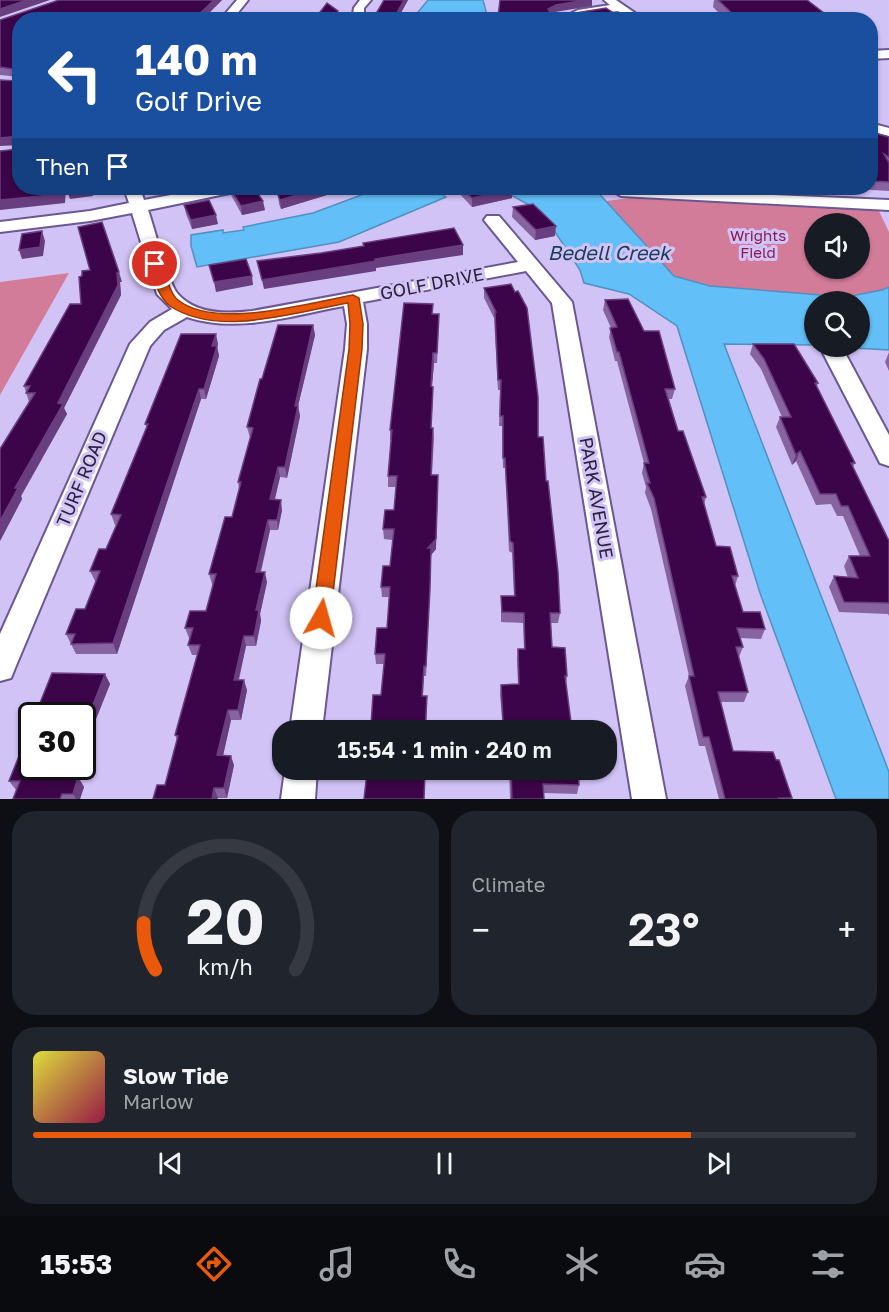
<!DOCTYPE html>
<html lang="en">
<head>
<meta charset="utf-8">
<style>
	body { margin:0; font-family:"Golos Text",sans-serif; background:#20242c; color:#f1f3f6; height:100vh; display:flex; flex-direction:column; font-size:22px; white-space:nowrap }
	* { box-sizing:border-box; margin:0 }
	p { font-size:20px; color:#9ea1a6 }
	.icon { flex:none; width:33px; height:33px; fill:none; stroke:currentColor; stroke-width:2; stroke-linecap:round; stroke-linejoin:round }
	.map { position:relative; height:799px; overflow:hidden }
	.drawer { display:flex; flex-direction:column; gap:12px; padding:12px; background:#0d0f14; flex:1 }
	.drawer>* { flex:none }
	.guide { position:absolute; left:12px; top:12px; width:866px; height:183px; border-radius:24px; box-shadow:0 2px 4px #0004; background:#1a4fa0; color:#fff; overflow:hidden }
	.tools { position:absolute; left:804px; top:213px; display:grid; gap:12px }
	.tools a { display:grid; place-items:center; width:66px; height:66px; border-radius:50%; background:#171b24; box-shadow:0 2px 4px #0004; font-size:30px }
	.speed { position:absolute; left:18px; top:702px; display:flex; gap:12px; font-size:30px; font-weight:700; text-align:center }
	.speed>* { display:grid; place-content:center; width:78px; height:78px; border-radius:50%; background:#171b24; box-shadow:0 2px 4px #0004; line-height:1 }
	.speed .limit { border:3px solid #111; border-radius:9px; background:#fff; color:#111 }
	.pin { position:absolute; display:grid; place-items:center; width:51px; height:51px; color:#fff; margin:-26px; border:3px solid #fff; border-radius:50%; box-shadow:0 2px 6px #0007 }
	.me { position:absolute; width:66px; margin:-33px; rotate:7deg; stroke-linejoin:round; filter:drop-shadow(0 0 4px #0008) }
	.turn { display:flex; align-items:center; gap:21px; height:126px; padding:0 24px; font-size:27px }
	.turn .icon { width:78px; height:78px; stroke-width:2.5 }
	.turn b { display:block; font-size:42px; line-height:51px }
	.then { display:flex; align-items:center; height:57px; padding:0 24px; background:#0003; gap:12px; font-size:22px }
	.big { font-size:45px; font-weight:600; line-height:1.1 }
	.drawer .card { flex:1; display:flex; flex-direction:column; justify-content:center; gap:9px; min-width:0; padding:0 21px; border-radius:24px; background:#20242c }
	.drawer .dial { align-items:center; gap:0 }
	.dial svg { height:156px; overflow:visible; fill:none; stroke:#363941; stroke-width:7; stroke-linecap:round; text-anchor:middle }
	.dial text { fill:#f1f3f6; stroke:none }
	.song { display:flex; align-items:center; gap:18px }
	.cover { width:72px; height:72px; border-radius:9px; background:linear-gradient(135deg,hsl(60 70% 55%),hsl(340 70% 35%)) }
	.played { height:6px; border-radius:3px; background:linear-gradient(90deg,#ea580c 80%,#363941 80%) }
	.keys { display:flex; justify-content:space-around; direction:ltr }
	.heat { display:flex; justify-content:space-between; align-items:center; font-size:33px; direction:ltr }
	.drawer .tiles { flex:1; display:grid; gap:12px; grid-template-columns:1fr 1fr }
	.card:last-child { grid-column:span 2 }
	.trip { position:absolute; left:272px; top:720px; width:345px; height:60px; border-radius:24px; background:#171b24; box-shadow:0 2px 4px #0004; font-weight:600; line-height:60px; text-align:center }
	.dock { display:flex; height:96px; justify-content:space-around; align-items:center; background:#090b0e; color:#9ea1a6 }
	.dock .icon { width:42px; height:42px }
	.dock .active { color:#ea580c }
	.dock b { font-size:27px; color:#f1f3f6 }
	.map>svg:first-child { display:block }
</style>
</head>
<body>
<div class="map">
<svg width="889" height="799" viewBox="0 0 889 799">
	<rect width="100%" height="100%" fill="#d2c3f7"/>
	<!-- green -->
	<path fill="#d37c9a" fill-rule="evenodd" d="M 654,195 L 877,207 L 889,232 L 889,287 L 882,290 L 846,297 L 710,286 L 674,276 L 606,201 ZM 814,224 L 860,224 L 860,268 L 814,268 Z
		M 69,273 L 0,395 L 0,282 Z"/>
	<!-- water -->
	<path fill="#62bff8" stroke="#5190bf" stroke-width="1.5" d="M 428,0 L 483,0 L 488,19 L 416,19 L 418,12 Z
		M 380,188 L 450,188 L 451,190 L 443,195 L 446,197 L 339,242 L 197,267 L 191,246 L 191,235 L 223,230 L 223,233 L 244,230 L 243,227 L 313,213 Z
		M 512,188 L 594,188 L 674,276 L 710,286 L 846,297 L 882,290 L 889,287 L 889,350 L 835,347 L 860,346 L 860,302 L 814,302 L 814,345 L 724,344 L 889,772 L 889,799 L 836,799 L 760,593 L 677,326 L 629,294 L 584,283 L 580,270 L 542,212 L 511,195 Z"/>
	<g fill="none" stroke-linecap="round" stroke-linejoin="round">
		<!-- minor casing -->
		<g stroke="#6b5892" stroke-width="4">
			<path id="minor" d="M 237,0 L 248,0 L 232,20 L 220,20 Z
				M 360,0 L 371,0 L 364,8 L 364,20 L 352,20 L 354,8 Z
				M 604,0 L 616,0 L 645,20 L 632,20 L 618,11 L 578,16 L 572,13 L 578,10 L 610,5 Z
				M 889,50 L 889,58 L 870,59 L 870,51 Z
				M 870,123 L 889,128 L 889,136 L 870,131 Z
				M 124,188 L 140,188 L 144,200 L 208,188 L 238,188 L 236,191 L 230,193 L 148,210 C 154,227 168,282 177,293 C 195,315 228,314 252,311 L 518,262 L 484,220 L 487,216 L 499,216 L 572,302 L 666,799 L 632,799 L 552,303 L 526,271 L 363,302 L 367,324 L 367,349 L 322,730 L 290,730 L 345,349 L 347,324 L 344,306 C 293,315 238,334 187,317 L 164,330 L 150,346 L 15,668 L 11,678 L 0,681 L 0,634 L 130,344 L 150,322 L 172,309 L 157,294 L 132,213 L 90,221 L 0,232 L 0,222 L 90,211 L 129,203 Z
				M 615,188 L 889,200 L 889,210 L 621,196 L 613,191 Z
				M 834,346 L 841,348 L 845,353 L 889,435 L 889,466 L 880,463 L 877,457 L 823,353 L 827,348 Z
				M 285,770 L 317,770 L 315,799 L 281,799 Z"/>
		</g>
		<!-- minor -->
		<use href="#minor" fill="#fff" fill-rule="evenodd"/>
	</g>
	<!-- wall -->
	<path fill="#8764a0" d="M 59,0 L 222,0 L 202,20 L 20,20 L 20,77 L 0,75 L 0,20 Z
		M 384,0 L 408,0 L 397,20 L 374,20 L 374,17 Z
		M 714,0 L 807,0 L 833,20 L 726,20 L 713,7 Z
		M 870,132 L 889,137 L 889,191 L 839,188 L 870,188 Z
		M 230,188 L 254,188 L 265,210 L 242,215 L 231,195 Z
		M 457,188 L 511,188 L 512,198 L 472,207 L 457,191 Z
		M 278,195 L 327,195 L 281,209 L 279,204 Z
		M 184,205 L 218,224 L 192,229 L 186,214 Z
		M 513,207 L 555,236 L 535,240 L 512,217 Z
		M 79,277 L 122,282 L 120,282 L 121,295 L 64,408 L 67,414 L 21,496 L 22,499 L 0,541 L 29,402 L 24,386 L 81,304 Z
		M 511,284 L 546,481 L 560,613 L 558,623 L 551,623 L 552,647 L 567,676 L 566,684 L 572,730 L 503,730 L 500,694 L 501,685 L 518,684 L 517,659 L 518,649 L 524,649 L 523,623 L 501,622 L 501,596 L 514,596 L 512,553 L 509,551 L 505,468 L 503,468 L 502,426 L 499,426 L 500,390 L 498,390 L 494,318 L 484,298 L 484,288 Z
		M 605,300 L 644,331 L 675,389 L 672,399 L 669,399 L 678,431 L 706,497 L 704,505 L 716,546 L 738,576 L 735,586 L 743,612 L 765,629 L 761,639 L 740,638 L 743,647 L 739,657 L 748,692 L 744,702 L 721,702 L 733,751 L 776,760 L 792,798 L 791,799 L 719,799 L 705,746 L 699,746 L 685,686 L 689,676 L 651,509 L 645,493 L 646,487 L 642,473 L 644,463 L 617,361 L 615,361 L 609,337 L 611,328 L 603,310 Z
		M 433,314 L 439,324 L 437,363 L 434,363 L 432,386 L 433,387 L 433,397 L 431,428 L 433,428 L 434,438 L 432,475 L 436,549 L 431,555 L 426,676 L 424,676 L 423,696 L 427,696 L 426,730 L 371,730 L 371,725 L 381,695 L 384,664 L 376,664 L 375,654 L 387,628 L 389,597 L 382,597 L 381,587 L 390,566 L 393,540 L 384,539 L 383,529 L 394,510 L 396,487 L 388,487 L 388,476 L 391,440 L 390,440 L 390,430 Z
		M 313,325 L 315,335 L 298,406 L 300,416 L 287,478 L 280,477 L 275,499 L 282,510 L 278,530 L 270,530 L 261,572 L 267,582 L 260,614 L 261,621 L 256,646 L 246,646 L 239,680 L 247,690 L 241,720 L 231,720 L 223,755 L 234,765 L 227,798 L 218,798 L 217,799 L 153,799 L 165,785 L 177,740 L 175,735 L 197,655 L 192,655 L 188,645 L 190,638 L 189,638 L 185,628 L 206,611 L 213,585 L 212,584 L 209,574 L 232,517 L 239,488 L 238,482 L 250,438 L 247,427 L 262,379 Z
		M 218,344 L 217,346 L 219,356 L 206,399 L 201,399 L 117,654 L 76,654 L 66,634 L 85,609 L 96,581 L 95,581 L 90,571 L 106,549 L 116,525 L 115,525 L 111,514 L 147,428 L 145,424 Z
		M 753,344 L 818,383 L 817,386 L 855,463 L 853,467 L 889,541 L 889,616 L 888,614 L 839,612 L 829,587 L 834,576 L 848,578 L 844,566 L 849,556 L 860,556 L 843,516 L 837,516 L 831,504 L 816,505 L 796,461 L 792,465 L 776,427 L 780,417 L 782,417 L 761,369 L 750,354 Z
		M 889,352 L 889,371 L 885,362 Z
		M 105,674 L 110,684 L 94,724 L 46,712 L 40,703 Z
		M 32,766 L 82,766 L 78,777 L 84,787 L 80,799 L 13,799 L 16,790 L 9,781 Z
		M 509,770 L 585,770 L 584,776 L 578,776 L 579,785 L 577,794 L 544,793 L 544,799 L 510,799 Z"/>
	<!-- shaded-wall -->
	<path fill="#693e7e" d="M 27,0 L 50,0 L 0,17 L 0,9 Z
		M 214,0 L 222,0 L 202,20 L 193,20 Z
		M 404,0 L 408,0 L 397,20 L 394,20 L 394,18 Z
		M 586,0 L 592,0 L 592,6 L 555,12 L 548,16 L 548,9 L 556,5 Z
		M 338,11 L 339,18 L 338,20 L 332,20 Z
		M 19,136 L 20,145 L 0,146 L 0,138 Z
		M 62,188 L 66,188 L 65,203 L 0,210 L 0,200 Z
		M 89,188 L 94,188 L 93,196 L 70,199 L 67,190 Z
		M 321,188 L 338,188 L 327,195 L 281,209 L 280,200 Z
		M 512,189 L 512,198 L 472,207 L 472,198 Z
		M 263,201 L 265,210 L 242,215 L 241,206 Z
		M 216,215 L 218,224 L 192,229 L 191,220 Z
		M 556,226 L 555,236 L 535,240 L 536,230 Z
		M 42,231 L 45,241 L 43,256 L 22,259 L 19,250 Z
		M 463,245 L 463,255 L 376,268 L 376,271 L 264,289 L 262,280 L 375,259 Z
		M 119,272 L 122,282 L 120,282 L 121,295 L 64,408 L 67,414 L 21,496 L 22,499 L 0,541 L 0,521 L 15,488 L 58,403 L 117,273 Z
		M 252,276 L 253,285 L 216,292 L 214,282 Z
		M 313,325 L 315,335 L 298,406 L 300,416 L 287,478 L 285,467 L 295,406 Z
		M 216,334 L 218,344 L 214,356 L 212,346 Z
		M 217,346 L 219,356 L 206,399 L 204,389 Z
		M 433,353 L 434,363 L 431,397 L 431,386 Z
		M 199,389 L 201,399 L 117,654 L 113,643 Z
		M 800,451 L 796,461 L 792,465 L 796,455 Z
		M 278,467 L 280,477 L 272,510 L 270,499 Z
		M 438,485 L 436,549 L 431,555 L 426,676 L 428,548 Z
		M 281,500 L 282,510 L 278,530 L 277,520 Z
		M 268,520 L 270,530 L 258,582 L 256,572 Z
		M 265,572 L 267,582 L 260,614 L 261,621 L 256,646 L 254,636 L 256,610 Z
		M 244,636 L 246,646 L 236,690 L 234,680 Z
		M 105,674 L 110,684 L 94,724 L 82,763 L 82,736 L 89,715 Z
		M 244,680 L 247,690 L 241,720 L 238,710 Z
		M 427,696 L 426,730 L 425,730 Z
		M 228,710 L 231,720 L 221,765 L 217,755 Z
		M 231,756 L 234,765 L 227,798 L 224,788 Z
		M 73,766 L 82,766 L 75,787 L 70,777 Z
		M 78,777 L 84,787 L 80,799 L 76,799 L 73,794 Z
		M 214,788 L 218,798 L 217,799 L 212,799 Z"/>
	<!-- building -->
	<path fill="#3c054a" stroke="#693e7e" stroke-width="1.5" d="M 0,0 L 27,0 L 0,9 Z
		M 59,0 L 214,0 L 193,20 L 20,20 L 20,75 L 19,70 L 0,67 L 0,20 Z
		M 384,0 L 404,0 L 394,18 L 374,17 Z
		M 500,0 L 586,0 L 556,5 L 548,9 L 551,14 L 563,15 L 606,8 L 624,20 L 507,20 L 498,17 Z
		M 718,0 L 807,0 L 833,20 L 739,20 Z
		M 327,3 L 338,11 L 332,20 L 314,20 Z
		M 20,79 L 20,188 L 62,188 L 62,194 L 0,200 L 0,151 L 19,149 L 19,136 L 0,138 L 0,80 L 17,81 Z
		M 870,132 L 889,137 L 889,157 L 884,154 L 889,163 L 889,182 L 870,181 Z
		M 67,188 L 89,188 L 67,190 Z
		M 230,188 L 254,188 L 263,201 L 241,206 Z
		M 290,188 L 321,188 L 280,200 L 278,195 Z
		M 462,188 L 511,188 L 512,189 L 472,198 Z
		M 209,200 L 216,215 L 191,220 L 184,205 Z
		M 533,204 L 556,226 L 536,230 L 513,207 Z
		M 102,222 L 119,272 L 117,273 L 118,285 L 58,403 L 63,404 L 15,488 L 18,488 L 0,521 L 0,449 L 35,393 L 26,393 L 30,386 L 24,386 L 70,304 L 81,304 L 79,277 L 82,276 L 82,271 L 90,270 L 78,227 Z
		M 454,228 L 463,245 L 375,259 L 376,261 L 262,280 L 257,261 L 321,253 L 364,246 L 363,243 Z
		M 42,231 L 40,247 L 19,250 L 22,234 Z
		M 246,259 L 252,276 L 214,282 L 209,265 Z
		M 511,284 L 515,292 L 518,291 L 527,308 L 538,397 L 538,437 L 543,437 L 546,481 L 548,481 L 558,572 L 560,613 L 550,613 L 552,647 L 565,648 L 567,676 L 565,676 L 572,730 L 509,730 L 509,722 L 503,721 L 501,685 L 519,684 L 518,649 L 525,649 L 524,613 L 502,612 L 501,596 L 515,596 L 513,543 L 510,541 L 505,458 L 503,458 L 503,416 L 500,416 L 501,380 L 498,380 L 495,312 L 496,312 L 484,288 Z
		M 628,299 L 644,331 L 659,331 L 675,389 L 665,389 L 678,431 L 683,431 L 706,497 L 702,497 L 716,546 L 730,547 L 738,576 L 732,576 L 743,612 L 760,612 L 765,629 L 737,628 L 743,647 L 736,647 L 748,692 L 718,692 L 733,751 L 773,752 L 776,760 L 779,760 L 792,798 L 779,798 L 780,799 L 725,799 L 709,737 L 703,737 L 689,676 L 694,676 L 654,498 L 647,483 L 650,483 L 644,463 L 649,463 L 619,352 L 617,352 L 610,328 L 617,327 L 605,300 Z
		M 404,303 L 433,304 L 432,314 L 439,314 L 437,353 L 433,353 L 431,386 L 433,387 L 431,428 L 433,428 L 431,475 L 438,475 L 436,539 L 428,548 L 431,548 L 430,588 L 426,666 L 424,666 L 422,696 L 427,696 L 425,730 L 382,730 L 382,726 L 371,725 L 373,695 L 381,695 L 385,654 L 375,654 L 377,628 L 387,628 L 390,587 L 381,587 L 383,566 L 390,566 L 394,529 L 383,529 L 385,510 L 394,510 L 397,476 L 388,476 L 392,430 L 390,430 Z
		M 278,325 L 313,325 L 295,406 L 298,406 L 285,467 L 278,467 L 270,499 L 281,500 L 277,520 L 268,520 L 256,572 L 265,572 L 256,610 L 259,610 L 254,636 L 244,636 L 234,680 L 244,680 L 238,710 L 228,710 L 217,755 L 231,756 L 224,788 L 214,788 L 212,799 L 153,799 L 157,785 L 165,785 L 178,736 L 175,735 L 200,645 L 188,645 L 193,628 L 185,628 L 190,611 L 206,611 L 216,574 L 209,574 L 225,517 L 232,517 L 241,482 L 238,482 L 253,428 L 247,427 L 260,379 L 262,379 Z
		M 181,334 L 216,334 L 212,346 L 217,346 L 204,389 L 199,389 L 113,643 L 71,644 L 75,634 L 66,634 L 76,609 L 85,609 L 100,571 L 90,571 L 99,549 L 106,549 L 121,515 L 111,514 L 148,424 L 145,424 Z
		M 753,344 L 794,344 L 818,383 L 815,383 L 855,463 L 851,463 L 889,541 L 889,603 L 844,602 L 834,576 L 858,578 L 849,556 L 870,556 L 848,506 L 841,506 L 836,494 L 820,494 L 800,451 L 796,455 L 780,417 L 791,417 L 764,359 Z
		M 52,673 L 105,674 L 89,715 L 82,736 L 82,716 L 47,716 L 52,703 L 40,703 Z
		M 23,746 L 32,747 L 32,766 L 73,766 L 70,777 L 78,777 L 73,794 L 62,794 L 60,799 L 13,799 L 20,781 L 9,781 Z
		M 378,770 L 423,770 L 422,773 L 425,773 L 424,799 L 364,799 L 367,772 L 378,773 Z
		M 511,770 L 578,770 L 579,785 L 543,784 L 544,799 L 512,799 Z"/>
	<!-- route -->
	<path fill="#ea580c" stroke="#983908" stroke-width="1.5" d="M 155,261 C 168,266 166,291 178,300 C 216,330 308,303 353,295 L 359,298 L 363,324 L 362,349 L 330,618 L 327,623 L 321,626 L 315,623 L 312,618 L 349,349 L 350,324 L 348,303 C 295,312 218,338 170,306 C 158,297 154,278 149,264 Z"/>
	<g text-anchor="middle" stroke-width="6" stroke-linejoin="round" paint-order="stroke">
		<!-- far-park labels -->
		<g font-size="15" fill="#8a1b4e" stroke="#d2c3f7">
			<text x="758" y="241">Wrights<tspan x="758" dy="17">Field</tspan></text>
		</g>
		<!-- street labels -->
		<g font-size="18" fill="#2a223b" stroke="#d2c3f7">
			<text transform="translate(432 284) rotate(-11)" y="6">GOLF DRIVE</text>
			<text transform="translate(82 479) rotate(-67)" y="6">TURF ROAD</text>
			<text transform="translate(596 498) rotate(80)" y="6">PARK AVENUE</text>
		</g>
		<!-- water labels -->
		<g font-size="20" font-style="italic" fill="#173e56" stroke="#d2c3f7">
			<text x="609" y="260">Bedell Creek</text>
		</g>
	</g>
</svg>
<div class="tools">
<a><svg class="icon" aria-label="sound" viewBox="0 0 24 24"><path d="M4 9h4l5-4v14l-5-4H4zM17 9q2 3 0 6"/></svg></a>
<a><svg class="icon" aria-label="search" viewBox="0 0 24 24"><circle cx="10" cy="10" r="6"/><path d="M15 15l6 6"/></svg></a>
</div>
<div class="speed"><div class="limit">30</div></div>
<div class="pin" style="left:155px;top:264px;background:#d93025"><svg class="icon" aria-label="arrive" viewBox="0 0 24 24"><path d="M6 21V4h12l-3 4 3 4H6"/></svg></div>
<svg class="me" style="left:321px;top:618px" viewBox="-20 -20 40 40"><circle r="19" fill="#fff"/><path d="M0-13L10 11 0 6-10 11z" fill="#ea580c"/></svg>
<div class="trip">15:54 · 1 min · 240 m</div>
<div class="guide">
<div class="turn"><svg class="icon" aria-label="left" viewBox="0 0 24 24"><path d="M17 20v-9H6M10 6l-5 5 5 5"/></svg><div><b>140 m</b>Golf Drive</div></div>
<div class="then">Then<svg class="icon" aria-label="arrive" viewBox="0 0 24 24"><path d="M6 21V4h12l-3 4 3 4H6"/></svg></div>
</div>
</div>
<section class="drawer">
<div class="tiles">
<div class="card dial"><svg viewBox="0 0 100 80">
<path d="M14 69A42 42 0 1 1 86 69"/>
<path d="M14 69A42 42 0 0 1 8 45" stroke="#ea580c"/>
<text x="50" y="56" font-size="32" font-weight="700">20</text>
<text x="50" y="72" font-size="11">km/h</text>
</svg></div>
<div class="card"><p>Climate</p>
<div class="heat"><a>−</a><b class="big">23°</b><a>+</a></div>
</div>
<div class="card">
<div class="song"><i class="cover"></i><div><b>Slow Tide</b><p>Marlow</p></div></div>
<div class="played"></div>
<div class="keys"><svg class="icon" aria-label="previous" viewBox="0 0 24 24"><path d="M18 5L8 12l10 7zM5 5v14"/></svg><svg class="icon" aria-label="pause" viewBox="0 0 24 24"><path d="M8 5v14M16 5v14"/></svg><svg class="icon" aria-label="next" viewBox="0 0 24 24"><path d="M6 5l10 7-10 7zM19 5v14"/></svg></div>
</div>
</div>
</section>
<nav class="dock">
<b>15:53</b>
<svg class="icon active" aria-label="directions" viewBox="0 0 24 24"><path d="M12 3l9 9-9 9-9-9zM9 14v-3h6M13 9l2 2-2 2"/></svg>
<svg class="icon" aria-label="music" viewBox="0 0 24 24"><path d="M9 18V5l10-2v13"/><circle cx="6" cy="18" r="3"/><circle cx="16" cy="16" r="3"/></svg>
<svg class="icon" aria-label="phone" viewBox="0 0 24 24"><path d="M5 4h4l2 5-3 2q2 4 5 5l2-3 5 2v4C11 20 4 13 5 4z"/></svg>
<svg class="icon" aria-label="climate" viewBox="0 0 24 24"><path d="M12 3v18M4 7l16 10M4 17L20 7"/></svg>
<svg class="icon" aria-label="car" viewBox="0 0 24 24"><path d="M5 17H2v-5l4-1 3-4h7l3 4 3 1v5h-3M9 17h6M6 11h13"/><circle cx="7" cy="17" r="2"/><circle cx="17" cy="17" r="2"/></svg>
<svg class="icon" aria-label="filters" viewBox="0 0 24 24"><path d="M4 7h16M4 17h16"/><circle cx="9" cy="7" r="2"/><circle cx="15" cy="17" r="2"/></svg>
</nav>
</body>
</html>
